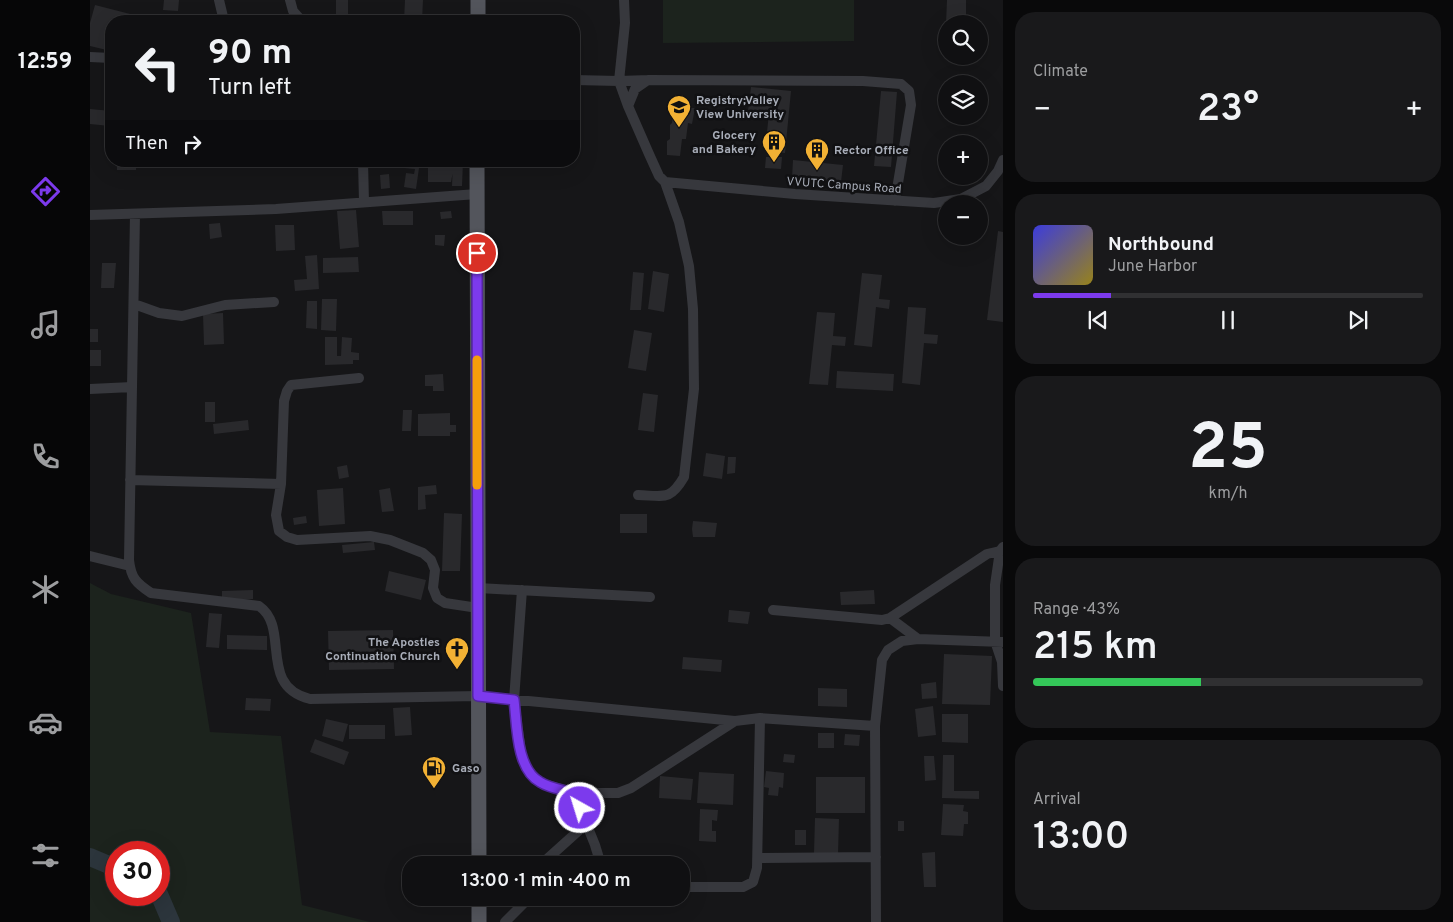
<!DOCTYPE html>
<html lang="en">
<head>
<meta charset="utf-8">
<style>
	body { margin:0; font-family:Overpass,sans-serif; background:#19191b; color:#f1f3f6; height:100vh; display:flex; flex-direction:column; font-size:19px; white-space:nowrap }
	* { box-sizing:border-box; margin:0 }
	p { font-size:16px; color:#9c9d9f }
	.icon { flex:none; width:28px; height:28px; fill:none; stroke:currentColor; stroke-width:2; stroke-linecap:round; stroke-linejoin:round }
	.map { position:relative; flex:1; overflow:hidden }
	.sheet { display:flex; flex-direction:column; gap:12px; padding:12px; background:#09090a; width:450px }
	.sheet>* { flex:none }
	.guide { position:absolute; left:15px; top:15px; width:475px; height:152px; border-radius:20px; box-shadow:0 5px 20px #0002,0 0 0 1px #303032; background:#101012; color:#f1f3f6; overflow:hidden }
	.buttons { position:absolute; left:848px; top:15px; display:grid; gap:10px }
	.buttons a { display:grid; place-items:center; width:50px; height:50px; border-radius:50%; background:#101012; box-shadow:0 5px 20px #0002,0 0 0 1px #303032; font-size:25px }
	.speed { position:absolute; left:15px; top:841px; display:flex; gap:10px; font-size:25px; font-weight:700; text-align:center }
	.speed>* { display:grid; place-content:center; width:65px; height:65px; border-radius:50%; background:#101012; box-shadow:0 5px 20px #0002,0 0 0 1px #303032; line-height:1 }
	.speed .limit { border:8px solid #d22; background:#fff; color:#111 }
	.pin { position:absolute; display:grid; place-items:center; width:42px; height:42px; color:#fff; margin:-21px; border:2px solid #fff; border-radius:50%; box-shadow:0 1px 5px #0007 }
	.me { position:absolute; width:55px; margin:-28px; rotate:321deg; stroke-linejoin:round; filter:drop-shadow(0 0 4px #0008) }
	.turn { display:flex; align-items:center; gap:18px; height:105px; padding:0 20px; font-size:22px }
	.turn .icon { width:65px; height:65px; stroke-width:2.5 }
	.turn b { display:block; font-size:35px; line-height:42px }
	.then { display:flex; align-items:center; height:48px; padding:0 20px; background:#0003; gap:10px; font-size:19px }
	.big { font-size:38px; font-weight:600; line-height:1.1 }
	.sheet .tile { flex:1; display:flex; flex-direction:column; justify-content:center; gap:8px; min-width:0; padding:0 18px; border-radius:20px; background:#19191b }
	.sheet .dial { align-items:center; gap:0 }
	.dial b { font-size:65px; line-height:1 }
	.song { display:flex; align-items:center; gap:15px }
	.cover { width:60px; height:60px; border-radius:8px; background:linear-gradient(135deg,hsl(240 70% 55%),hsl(50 70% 35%)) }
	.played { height:5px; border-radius:2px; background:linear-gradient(90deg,#7c3aed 20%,#303032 20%) }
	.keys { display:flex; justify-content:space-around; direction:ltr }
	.heat { display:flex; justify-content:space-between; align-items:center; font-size:28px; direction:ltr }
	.charge { height:8px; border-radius:4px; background:linear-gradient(90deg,#34c759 43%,#303032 0) }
	.trip { position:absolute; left:312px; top:856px; width:288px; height:50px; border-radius:20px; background:#101012; box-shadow:0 5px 20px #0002,0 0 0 1px #303032; font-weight:600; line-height:50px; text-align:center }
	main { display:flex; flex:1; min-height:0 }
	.dock { display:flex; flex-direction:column; width:90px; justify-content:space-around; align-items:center; background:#060607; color:#9c9d9f }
	.dock .icon { width:35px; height:35px }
	.dock .selected { color:#7c3aed }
	.dock b { font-size:22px; color:#f1f3f6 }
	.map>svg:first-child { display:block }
</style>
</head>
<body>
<main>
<nav class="dock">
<b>12:59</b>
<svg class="icon selected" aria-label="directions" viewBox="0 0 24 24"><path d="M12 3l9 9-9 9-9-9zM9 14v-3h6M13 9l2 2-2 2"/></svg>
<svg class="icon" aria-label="music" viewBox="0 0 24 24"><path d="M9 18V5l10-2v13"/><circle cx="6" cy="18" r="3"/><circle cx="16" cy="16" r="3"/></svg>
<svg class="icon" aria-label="phone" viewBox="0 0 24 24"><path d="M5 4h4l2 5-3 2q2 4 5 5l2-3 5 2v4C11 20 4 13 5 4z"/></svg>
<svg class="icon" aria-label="climate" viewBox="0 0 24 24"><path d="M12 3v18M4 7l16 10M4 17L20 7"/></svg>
<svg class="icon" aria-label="car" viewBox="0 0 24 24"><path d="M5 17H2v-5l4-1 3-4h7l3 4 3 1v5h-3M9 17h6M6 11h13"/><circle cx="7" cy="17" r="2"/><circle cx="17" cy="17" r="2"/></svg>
<svg class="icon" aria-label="filters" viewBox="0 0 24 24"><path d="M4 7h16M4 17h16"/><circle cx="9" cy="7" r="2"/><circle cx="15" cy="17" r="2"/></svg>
</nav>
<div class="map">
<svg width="913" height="922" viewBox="0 0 913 922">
	<rect width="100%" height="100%" fill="#161618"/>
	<!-- green -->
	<path fill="#1c231d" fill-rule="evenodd" d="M 573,0 L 764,0 L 764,41 L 573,43 Z
		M 0,583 L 21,594 L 101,613 L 120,732 L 191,736 L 212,905 L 280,922 L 0,922 ZM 26,852 L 69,852 L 69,895 L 26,895 Z"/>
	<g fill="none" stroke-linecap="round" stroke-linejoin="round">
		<!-- river -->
		<path stroke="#2c353c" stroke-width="18" d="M 0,857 L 26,868
			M 69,894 L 81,922"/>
	</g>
	<!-- building -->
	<path fill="#29292c" d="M 74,0 L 89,0 L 88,11 L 73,10 Z
		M 246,0 L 258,0 L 258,21 L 246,21 Z
		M 315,0 L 333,0 L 332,21 L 314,21 Z
		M 857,0 L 876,0 L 876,24 L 856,24 Z
		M 5,5 L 44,15 L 43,21 L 21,21 L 21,51 L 0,46 L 0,23 Z
		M 661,87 L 701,91 L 695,153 L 675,151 L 679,113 L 658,111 Z
		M 791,91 L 807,92 L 801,167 L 784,166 Z
		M 591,108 L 605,108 L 602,124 L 598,123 L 596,139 L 592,139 L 590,156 L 577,155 L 577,141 L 580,139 L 580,125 L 582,123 L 583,114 L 590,115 Z
		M 0,109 L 21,111 L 20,126 L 0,124 Z
		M 676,157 L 692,157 L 691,169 L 675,168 Z
		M 703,160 L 753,165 L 751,182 L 702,178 Z
		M 27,161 L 46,161 L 46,170 L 27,170 Z
		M 315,161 L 330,161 L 326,189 L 314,187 L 316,173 L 324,174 L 325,169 L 314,168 Z
		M 338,161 L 362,161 L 363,171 L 361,182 L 338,182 Z
		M 363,161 L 373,161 L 372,186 L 362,186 Z
		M 299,174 L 300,188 L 291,189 L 290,175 Z
		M 266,210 L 269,247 L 250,249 L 247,211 Z
		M 292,211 L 323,211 L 323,225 L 293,225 Z
		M 361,211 L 362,218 L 351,219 L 350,212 Z
		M 130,223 L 132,237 L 120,239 L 119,224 Z
		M 185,225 L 204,225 L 205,250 L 186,251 Z
		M 908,231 L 913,232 L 913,322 L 897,320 Z
		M 345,235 L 355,235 L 354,246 L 345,245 Z
		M 227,255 L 229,289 L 205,291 L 204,280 L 217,279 L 215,256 Z
		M 268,257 L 269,272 L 233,273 L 233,258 Z
		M 12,263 L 26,263 L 24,288 L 11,288 Z
		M 563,271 L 579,274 L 574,312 L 558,309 Z
		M 543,272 L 554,273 L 551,310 L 540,310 Z
		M 772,273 L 792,275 L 789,299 L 800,300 L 799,309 L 786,307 L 782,347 L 764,345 Z
		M 232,299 L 247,299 L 246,331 L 231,330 Z
		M 217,301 L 227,301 L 227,329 L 216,328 Z
		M 818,307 L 836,308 L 834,334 L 848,335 L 847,344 L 834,343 L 830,385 L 812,383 Z
		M 727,312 L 745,313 L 743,336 L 756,337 L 755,346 L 742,345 L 738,385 L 719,384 Z
		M 133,313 L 134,344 L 114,345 L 113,314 Z
		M 0,329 L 8,329 L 8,342 L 0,342 Z
		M 544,330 L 562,333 L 556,371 L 538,368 Z
		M 235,337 L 247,337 L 247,356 L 251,356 L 252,337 L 262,338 L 261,352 L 269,353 L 269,360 L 263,360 L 263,364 L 235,365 Z
		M 0,350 L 11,350 L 11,366 L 0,366 Z
		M 747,371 L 804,374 L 803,391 L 746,388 Z
		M 353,374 L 354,391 L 343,391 L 343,386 L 335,386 L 335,375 Z
		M 553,393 L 568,395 L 564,432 L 548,430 Z
		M 115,402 L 125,402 L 125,422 L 115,422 Z
		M 313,410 L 322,410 L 321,431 L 312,431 Z
		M 360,413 L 360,425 L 366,425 L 366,432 L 360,432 L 360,436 L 328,436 L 328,414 Z
		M 158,420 L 159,430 L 124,434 L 123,424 Z
		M 616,453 L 635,456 L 632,479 L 613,476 Z
		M 638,457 L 646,457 L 645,473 L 637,474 Z
		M 257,465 L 259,477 L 249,479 L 247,467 Z
		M 346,485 L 347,494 L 335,495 L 336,509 L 328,510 L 328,487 Z
		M 253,488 L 255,524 L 229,526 L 227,490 Z
		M 300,488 L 304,511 L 292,512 L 289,490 Z
		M 354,513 L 372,514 L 370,571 L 352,571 Z
		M 530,514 L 557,514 L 557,533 L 530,533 Z
		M 216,516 L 217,523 L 204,525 L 203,518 Z
		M 603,521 L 627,523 L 625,537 L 603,537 L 602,529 Z
		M 284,542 L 285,550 L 253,553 L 252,545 Z
		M 299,571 L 336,580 L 331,600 L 295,591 Z
		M 163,590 L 163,599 L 132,601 L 132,591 Z
		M 784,590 L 785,604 L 751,605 L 750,592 Z
		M 639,610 L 660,612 L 658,624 L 638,622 Z
		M 119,613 L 132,614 L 129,648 L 116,647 Z
		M 303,630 L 304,669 L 239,670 L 238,631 Z
		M 137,635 L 177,636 L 177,650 L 137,649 Z
		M 854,654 L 902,656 L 900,705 L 852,704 Z
		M 593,657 L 632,660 L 631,672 L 592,669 Z
		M 846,682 L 847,698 L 832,699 L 831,684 Z
		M 728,688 L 757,689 L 757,707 L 728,706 Z
		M 156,698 L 181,699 L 180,711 L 155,710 Z
		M 843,706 L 846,735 L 828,737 L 825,709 Z
		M 320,707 L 322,735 L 305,736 L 303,708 Z
		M 852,714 L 878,714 L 878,743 L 852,742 Z
		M 236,719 L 258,724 L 253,742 L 232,736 Z
		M 259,725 L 295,725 L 295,739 L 259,739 Z
		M 728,733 L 744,733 L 744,748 L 728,748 Z
		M 755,734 L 770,735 L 769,746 L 754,745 Z
		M 225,739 L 259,752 L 254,765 L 220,752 Z
		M 694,754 L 705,755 L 704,763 L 693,762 Z
		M 853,755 L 864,755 L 864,791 L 889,791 L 889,799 L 852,798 Z
		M 834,756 L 844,756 L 846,780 L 835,781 Z
		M 676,771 L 694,773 L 693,788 L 689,787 L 688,796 L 678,795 L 679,788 L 674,787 Z
		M 609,772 L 644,774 L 643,805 L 607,803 Z
		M 570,776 L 603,779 L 601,800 L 569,798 Z
		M 726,777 L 775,777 L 775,813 L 726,813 Z
		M 853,804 L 874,805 L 873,811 L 878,812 L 878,824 L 874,824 L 873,836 L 851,835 Z
		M 610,809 L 628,810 L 627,821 L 622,820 L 622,831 L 626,831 L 626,842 L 609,841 Z
		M 725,818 L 749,819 L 748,854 L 724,853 Z
		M 808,821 L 814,821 L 814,831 L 808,831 Z
		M 705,830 L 716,830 L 716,845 L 705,845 Z
		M 845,852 L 846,887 L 834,887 L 832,853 Z"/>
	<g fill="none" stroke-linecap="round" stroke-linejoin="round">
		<!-- street -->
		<path stroke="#37383d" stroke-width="10" d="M 129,0 L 134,21
			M 200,0 L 203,11 L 212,21
			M 534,0 L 535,23 L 529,81 L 559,80 L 773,81 L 811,84 L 819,91 L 821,105 L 805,201
			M 0,57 L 21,58
			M 484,80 L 529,81 L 538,106 L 559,154 L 569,176 L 575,182 L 589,222 L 599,266 L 603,309 L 604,389 L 594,477 C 580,501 574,496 548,495
			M 538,106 L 545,89 L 558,80
			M 273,161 L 274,202
			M 575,182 L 705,194 L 844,203 L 871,199 L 896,186 L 908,171 L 913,160
			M 45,214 L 39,560 C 41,578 46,583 61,593 L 169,606 C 201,628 167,686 220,699 L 388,696 L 645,721 L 670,718 L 785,726
			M 0,215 L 186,209 L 387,194
			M 44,304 L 69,313 L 92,316 L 135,305 L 184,302
			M 269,378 L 201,385 L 197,391 L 194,401 L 191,484 L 186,515 L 189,531 L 197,537 L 207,540 L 280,536 L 300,540 L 333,553 L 341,560 L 345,570 L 343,588 L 347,598 L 355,603 L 388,608
			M 0,389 L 42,387
			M 40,480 L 191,484
			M 913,547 L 910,551 L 905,585 L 905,641 L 912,662 L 913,686
			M 0,556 L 40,566
			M 388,588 L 560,597
			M 432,590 L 424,700 L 432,759 L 441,775 L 451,783 L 484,793 L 528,793 L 541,788 L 645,721
			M 683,610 L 792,620 L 800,618 L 897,554 L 910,551
			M 800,618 L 828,639
			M 484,793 L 505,845 L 511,865
			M 668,858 L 786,857
			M 455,865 L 456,860 L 496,824
			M 591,887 L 653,887 L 663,882 L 667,868 L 670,718
			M 415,922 L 439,898
			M 786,922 L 785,726 L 792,660 L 798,650 L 812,641 L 828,639 L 913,642"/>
		<!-- primary -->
		<path stroke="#53555c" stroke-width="15" d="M 388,0 L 388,21
			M 387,161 L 389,865
			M 389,898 L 389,922"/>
	</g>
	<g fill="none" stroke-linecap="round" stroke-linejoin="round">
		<!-- route casing -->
		<g stroke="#51269a" stroke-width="12">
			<path id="route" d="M 387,253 L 388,696 L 424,700 C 427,724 426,769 450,782 C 459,788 473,790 484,793 L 490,808"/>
		</g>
		<!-- route -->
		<use href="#route" stroke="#7c3aed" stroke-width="9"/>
		<!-- slow -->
		<path stroke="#f59e0b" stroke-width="9" d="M 387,360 L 387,485"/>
	</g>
	<!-- icons -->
	<defs>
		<g id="university-pin" transform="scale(1.25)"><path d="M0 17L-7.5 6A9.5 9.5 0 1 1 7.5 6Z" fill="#f2b134" stroke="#111113"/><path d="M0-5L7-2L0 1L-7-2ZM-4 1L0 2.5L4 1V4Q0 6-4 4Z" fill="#111"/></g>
		<g id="building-pin" transform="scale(1.25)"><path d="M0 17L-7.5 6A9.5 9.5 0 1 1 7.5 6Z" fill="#f2b134" stroke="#111113"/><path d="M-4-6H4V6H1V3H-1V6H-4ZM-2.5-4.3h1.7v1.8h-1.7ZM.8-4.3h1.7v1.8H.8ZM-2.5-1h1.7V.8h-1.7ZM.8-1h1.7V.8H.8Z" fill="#111"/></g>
		<g id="church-pin" transform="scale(1.25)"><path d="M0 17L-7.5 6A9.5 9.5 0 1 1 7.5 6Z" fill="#f2b134" stroke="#111113"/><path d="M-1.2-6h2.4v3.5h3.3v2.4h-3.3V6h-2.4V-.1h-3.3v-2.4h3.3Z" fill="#111"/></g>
		<g id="fuel-pin" transform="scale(1.25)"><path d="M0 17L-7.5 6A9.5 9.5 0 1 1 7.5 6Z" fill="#f2b134" stroke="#111113"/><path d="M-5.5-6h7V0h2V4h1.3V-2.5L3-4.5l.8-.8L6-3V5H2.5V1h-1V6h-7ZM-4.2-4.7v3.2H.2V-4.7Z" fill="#111"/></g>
	</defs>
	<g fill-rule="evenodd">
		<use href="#university-pin" x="589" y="107"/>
		<use href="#building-pin" x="684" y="142"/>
		<use href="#building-pin" x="727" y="150"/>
		<use href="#church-pin" x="367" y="649"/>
		<use href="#fuel-pin" x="344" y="768"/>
	</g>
	<g text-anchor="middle" stroke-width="5" stroke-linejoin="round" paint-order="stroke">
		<!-- poi labels -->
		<g font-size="12" font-weight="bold" fill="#a8adb8" stroke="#111113" text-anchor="start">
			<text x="606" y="104">Registry;Valley<tspan x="606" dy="14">View University</tspan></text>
			<text x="666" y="139" text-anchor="end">Glocery<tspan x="666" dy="14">and Bakery</tspan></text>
			<text x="744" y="154">Rector Office</text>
			<text x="350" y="646" text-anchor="end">The Apostles<tspan x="350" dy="14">Continuation Church</tspan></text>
			<text x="362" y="772">Gaso</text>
		</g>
		<!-- street labels -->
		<g font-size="12" fill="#a8adb8" stroke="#111113">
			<text transform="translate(754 185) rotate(4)" y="4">VVUTC Campus Road</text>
		</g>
	</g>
</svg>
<div class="buttons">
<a><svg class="icon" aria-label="search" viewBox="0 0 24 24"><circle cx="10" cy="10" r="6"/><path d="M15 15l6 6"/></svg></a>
<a><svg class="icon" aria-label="layers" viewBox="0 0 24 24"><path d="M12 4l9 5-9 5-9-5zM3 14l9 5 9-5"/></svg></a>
<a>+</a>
<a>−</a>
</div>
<div class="speed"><div class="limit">30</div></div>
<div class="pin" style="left:387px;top:253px;background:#d93025"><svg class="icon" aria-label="arrive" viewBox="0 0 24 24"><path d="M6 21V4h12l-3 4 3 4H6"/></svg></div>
<svg class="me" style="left:490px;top:808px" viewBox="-20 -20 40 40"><circle r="17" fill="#7c3aed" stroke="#fff" stroke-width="3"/><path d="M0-11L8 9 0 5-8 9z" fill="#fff"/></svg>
<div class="trip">13:00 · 1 min · 400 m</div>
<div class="guide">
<div class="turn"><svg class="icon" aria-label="left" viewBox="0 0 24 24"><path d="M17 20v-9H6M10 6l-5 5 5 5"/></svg><div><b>90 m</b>Turn left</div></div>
<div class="then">Then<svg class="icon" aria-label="right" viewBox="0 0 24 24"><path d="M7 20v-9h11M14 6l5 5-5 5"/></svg></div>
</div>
</div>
<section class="sheet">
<div class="tile"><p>Climate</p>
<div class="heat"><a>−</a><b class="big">23°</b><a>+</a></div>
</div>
<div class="tile">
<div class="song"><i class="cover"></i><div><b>Northbound</b><p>June Harbor</p></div></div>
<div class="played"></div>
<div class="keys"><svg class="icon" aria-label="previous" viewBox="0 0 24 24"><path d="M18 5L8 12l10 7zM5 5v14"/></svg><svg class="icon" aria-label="pause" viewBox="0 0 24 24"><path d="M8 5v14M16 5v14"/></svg><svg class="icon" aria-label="next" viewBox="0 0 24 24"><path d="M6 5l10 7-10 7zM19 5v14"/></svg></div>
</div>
<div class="tile dial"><b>25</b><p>km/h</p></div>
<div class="tile"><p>Range · 43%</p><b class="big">215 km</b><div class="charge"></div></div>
<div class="tile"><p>Arrival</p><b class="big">13:00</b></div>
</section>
</main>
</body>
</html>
